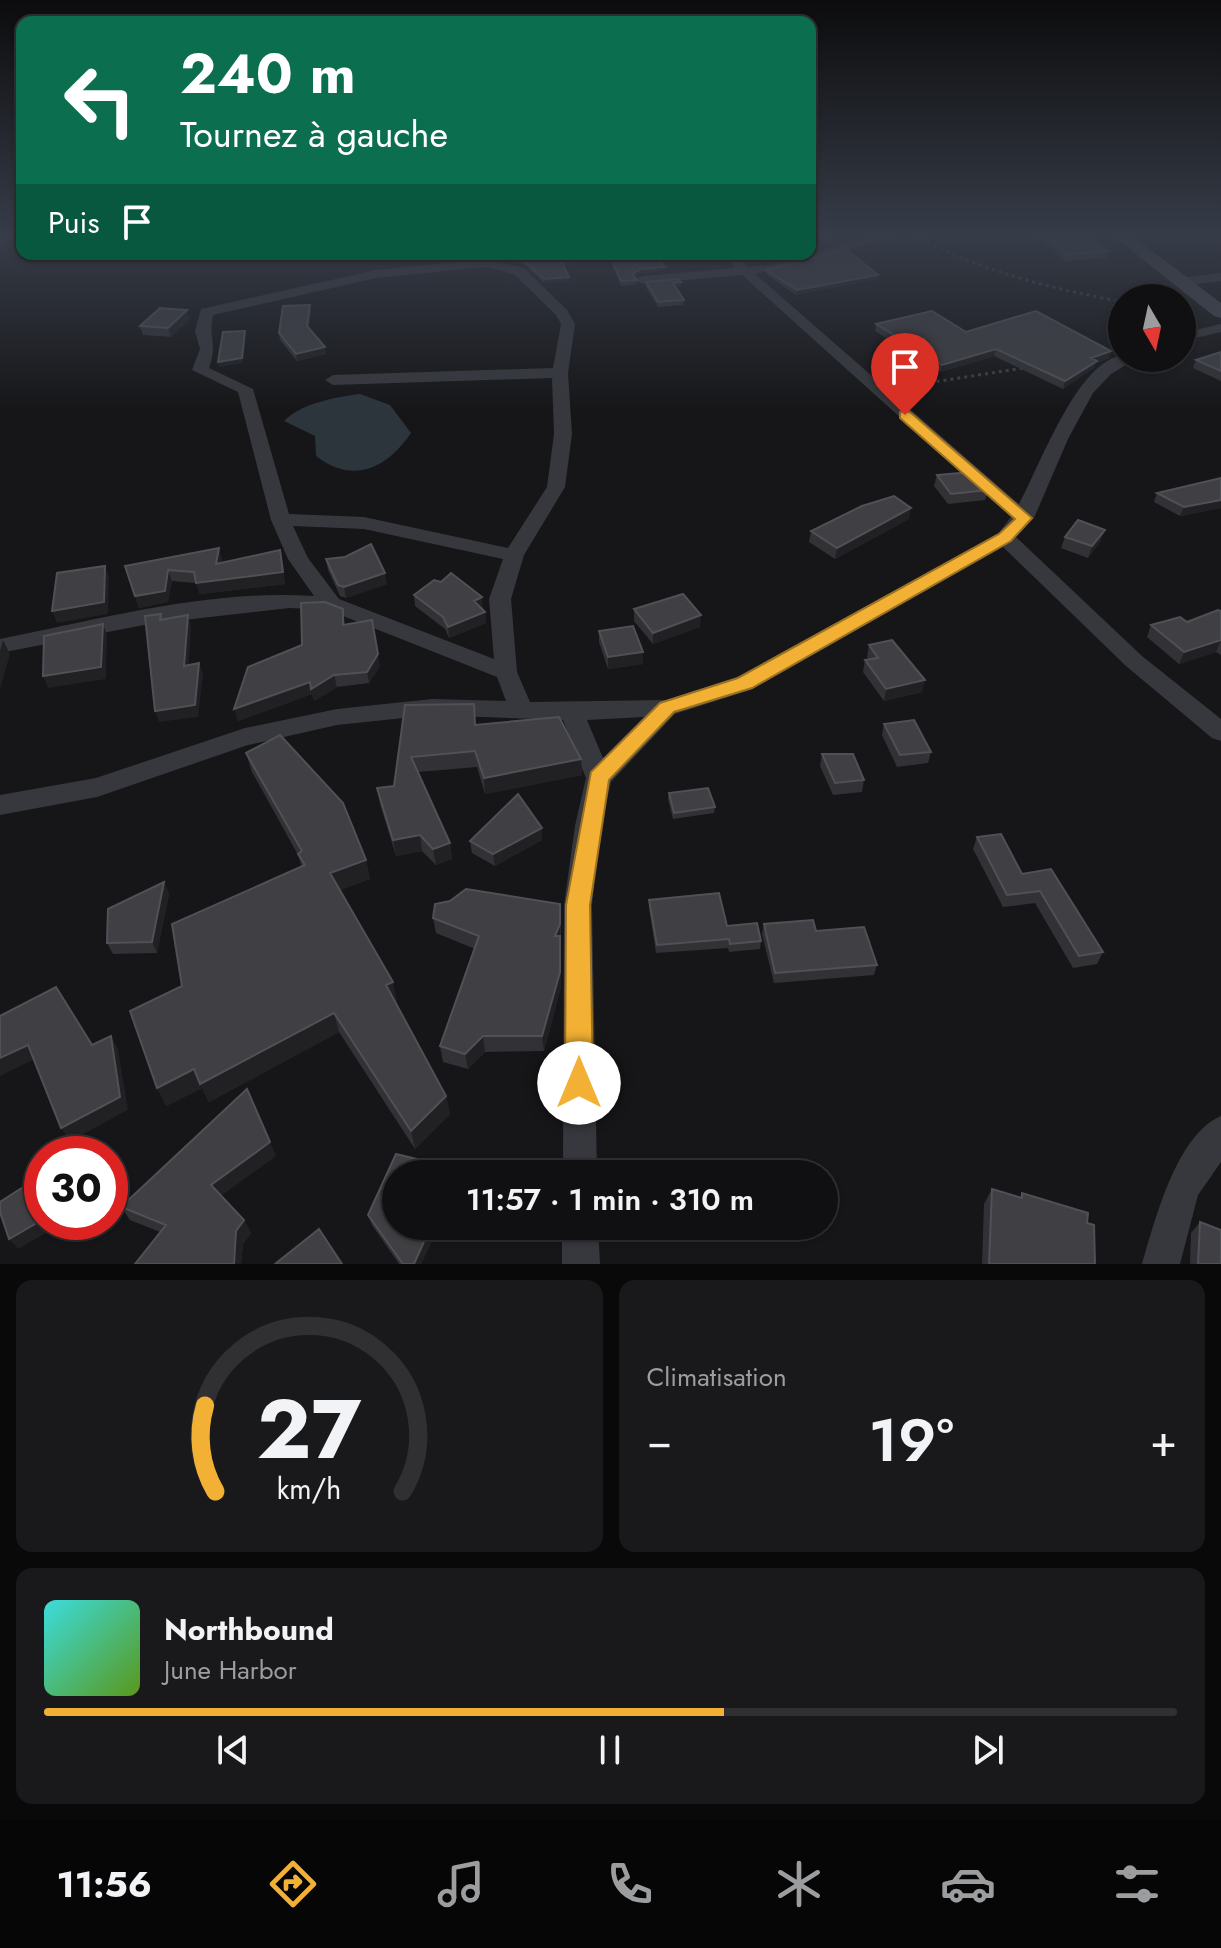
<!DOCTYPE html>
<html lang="fr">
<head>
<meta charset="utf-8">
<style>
	body { margin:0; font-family:Jost,sans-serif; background:#19191b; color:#f1f3f6; height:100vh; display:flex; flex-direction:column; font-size:30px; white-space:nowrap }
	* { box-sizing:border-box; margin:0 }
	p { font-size:26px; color:#9c9d9f }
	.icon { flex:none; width:44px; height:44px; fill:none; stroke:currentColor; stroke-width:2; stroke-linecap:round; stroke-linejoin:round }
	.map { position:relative; height:1264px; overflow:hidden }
	.details { display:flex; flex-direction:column; gap:16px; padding:16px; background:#09090a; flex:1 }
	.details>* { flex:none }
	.hud { position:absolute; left:16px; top:16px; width:800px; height:244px; border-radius:16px; box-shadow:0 2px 6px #0004,0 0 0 2px #303032; background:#0b6e4f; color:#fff; overflow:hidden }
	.needle { width:52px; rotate:171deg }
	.buttons { position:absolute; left:1108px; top:284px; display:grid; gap:16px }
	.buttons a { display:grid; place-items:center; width:88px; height:88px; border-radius:50%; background:#101012; box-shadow:0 2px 6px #0004,0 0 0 2px #303032; font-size:40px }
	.speed { position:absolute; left:24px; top:1136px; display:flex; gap:16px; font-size:40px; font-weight:700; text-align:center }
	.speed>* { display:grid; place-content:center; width:104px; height:104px; border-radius:50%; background:#101012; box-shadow:0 2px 6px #0004,0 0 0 2px #303032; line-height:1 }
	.speed .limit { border:12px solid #d22; background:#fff; color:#111 }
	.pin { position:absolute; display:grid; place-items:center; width:68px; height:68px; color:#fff; margin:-82px -34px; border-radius:50% 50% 50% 0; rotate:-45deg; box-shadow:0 0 8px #0007 }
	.pin .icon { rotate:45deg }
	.me { position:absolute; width:88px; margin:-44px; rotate:0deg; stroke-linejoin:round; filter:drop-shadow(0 0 6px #0008) }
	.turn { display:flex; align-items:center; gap:28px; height:168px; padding:0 32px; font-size:36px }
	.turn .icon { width:104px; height:104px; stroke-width:2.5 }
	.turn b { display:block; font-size:56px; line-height:68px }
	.then { display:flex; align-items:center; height:76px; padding:0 32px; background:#0003; gap:16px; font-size:30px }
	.big { font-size:60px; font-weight:600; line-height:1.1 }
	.details .tile { flex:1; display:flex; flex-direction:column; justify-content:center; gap:12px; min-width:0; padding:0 28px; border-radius:16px; background:#19191b }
	.details .dial { align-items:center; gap:0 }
	.dial svg { height:208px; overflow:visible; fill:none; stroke:#303032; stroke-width:7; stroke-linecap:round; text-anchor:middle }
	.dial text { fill:#f1f3f6; stroke:none }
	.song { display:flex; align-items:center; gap:24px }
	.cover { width:96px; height:96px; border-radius:12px; background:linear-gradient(135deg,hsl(180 70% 55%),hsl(90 70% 35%)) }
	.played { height:8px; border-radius:4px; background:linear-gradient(90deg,#f2b134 60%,#303032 60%) }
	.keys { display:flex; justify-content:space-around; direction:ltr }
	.heat { display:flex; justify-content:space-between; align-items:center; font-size:44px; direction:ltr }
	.details .tiles { flex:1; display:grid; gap:16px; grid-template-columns:1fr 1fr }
	.tile:last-child { grid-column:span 2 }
	.trip { position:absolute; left:382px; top:1160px; width:456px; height:80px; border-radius:40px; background:#101012; box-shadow:0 2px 6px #0004,0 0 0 2px #303032; font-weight:600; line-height:80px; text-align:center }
	.tabs { display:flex; height:128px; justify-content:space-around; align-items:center; background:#060607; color:#9c9d9f }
	.tabs .icon { width:56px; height:56px }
	.tabs .active { color:#f2b134 }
	.tabs b { font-size:36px; color:#f1f3f6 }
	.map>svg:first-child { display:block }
</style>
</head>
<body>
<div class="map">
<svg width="1221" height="1264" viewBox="0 0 1221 1264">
	<rect width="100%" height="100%" fill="#161618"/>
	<!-- water -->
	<path fill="#2c353c" d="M 360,394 L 390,405 L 411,433 C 387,468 354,485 316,456 L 315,436 L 284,421 C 302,403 336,397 360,394 Z"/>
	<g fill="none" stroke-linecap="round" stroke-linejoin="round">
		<!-- path -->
		<path stroke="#3d3f44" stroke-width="3" stroke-dasharray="3 4" stroke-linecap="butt" d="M 915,236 C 980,271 1050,288 1122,302
			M 902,387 L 1023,368"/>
		<!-- minor -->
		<path fill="#37383d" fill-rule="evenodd" d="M 878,235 L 905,235 L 755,274 L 1019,504 C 1039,468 1076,364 1120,356 C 1126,356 1131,358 1137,358 L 1111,374 L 1093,393 L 1068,439 L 1034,518 L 1016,537 L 1142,656 L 1221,719 L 1221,741 L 1212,738 L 1126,666 L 1003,547 L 753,689 L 675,714 L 611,782 L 601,826 L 592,905 L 597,1174 L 563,1174 L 564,905 L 575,826 L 586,778 L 563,720 L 432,715 L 337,725 L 248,745 L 97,797 L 0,815 L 0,795 L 96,778 L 245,728 L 337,709 L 432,699 L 506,701 L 497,677 L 328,610 L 290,608 L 149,624 L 0,653 L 0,639 C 102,619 210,589 314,596 L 288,559 L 271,520 L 238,392 L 192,370 L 200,349 L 195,331 L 201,309 L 376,270 L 486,259 L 524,268 L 567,310 L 575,324 L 568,373 L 572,434 L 565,487 L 524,555 L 511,599 L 517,672 L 530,702 L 666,700 L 737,677 L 998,534 L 1011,517 L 742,275 L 642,284 L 635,280 L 642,276 L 735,268 L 723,254 L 736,254 L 748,267 L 769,265 ZM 486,267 L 514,274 L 556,315 L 561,324 L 553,368 L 333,375 L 325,380 L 333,385 L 552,378 L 554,434 L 547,487 L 508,548 L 364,517 L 289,514 L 253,389 L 209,368 C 218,342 208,339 213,315 L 376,278 ZM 293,526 L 364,529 L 503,559 L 489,599 L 494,659 L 339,599 L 308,558 ZM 644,717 L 603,758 L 587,720 Z
			M 1221,273 L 1221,281 L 1180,286 L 1173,282 L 1180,278 Z
			M 1221,324 L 1221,332 L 1182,341 L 1182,333 Z
			M 1221,1116 L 1221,1162 L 1198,1195 L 1180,1264 L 1142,1264 C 1155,1221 1176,1135 1221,1116 Z
			M 562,1226 L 598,1226 L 600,1264 L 562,1264 Z"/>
		<!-- secondary -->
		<path fill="#45474d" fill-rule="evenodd" d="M 1112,235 L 1131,235 L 1221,303 L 1221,318 L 1214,316 Z"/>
	</g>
	<!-- wall -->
	<path fill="#323236" d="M 1035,235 L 1087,235 L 1109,251 L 1107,258 L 1065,261 Z
		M 497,254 L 653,254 L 665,267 L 665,271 L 641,273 L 635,277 L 637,280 L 637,284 L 621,286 L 611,262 L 564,266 L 569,277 L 569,281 L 544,283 L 525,265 L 499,259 Z
		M 739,254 L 790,254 L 752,264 Z
		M 766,270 L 878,275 L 877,279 L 796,295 L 766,274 Z
		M 646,282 L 681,287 L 676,287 L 684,300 L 683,305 L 658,307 L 646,287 Z
		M 311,312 L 309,329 L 326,354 L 297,361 L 280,340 L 279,333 Z
		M 190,319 L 171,337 L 143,335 L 140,326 Z
		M 876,324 L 966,332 L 1109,358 L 1096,363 L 1094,368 L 1063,389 L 994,356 L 941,372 L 875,331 Z
		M 1221,352 L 1221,381 L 1193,368 L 1196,360 Z
		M 937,475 L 988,490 L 985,500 L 948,504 L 934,486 Z
		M 1221,478 L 1221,508 L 1180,516 L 1154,502 L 1157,493 Z
		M 909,519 L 835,559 L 809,542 L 811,531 Z
		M 1065,537 L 1101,541 L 1088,558 L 1061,548 Z
		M 280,550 L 285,584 L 200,594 L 196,583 L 172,581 L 168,602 L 139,608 L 125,566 L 222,559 L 222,563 Z
		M 326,559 L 387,584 L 346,598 L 340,596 L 328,570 Z
		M 414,595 L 483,608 L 482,609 L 485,612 L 486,623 L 449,638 L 445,629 L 415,606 Z
		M 343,609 L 345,625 L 380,666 L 369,683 L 337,687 L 314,701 L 312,694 L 238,721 L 302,645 Z
		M 634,609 L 700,627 L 653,644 L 634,621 Z
		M 1221,611 L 1221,655 L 1216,652 L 1179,664 L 1147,637 L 1151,625 L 1187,622 Z
		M 599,631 L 643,664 L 608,669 L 599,642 Z
		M 869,645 L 922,692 L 884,701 L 863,672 L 865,660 L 869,660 L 867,657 Z
		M 405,705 L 476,725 L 581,759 L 582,775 L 485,794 L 477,767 L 418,772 L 450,843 L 452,859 L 436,865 L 422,851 L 396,856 L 380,804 L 377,788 L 394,786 Z
		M 884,724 L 931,752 L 928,763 L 897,767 L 882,735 Z
		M 246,753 L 366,860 L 370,879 L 340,890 L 397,1001 L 395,1002 L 446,1096 L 450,1114 L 415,1149 L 339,1032 L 209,1102 L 202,1088 L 166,1106 L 182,986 L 302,867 L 298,855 L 252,772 Z
		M 822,754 L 864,780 L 862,792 L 833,795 L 820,766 Z
		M 669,793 L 715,807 L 714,813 L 673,819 L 668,799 Z
		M 542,828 L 542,840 L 495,866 L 472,853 L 470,841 Z
		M 977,837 L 1022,874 L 1103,952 L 1097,964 L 1073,968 L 1035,903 L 1003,907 L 973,849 Z
		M 164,882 L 169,894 L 157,953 L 113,954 L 107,943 Z
		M 649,900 L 727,926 L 761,941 L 760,949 L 729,952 L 728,948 L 656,953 L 649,908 Z
		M 433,918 L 561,919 L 561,987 L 544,1051 L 485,1052 L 468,1069 L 443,1062 L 440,1046 L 475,949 L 436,933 Z
		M 764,924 L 816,931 L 877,965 L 874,975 L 774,983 L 762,934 Z
		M 276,1156 L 221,1195 L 244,1220 L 251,1233 L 243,1244 L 241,1264 L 135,1264 L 160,1232 L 130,1220 L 121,1207 Z
		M 992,1189 L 1020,1197 L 1022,1193 L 1087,1223 L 1095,1264 L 982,1264 L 984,1204 Z
		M 368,1215 L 396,1226 L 439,1226 L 421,1264 L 399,1264 L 372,1225 Z
		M 1200,1222 L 1221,1264 L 1190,1264 L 1191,1233 Z"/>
	<!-- shaded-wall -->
	<path fill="#212124" d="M 9,235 L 12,235 L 14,241 L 0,258 L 0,246 Z
		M 833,237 L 832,243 L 810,249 L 810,242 Z
		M 764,254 L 790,254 L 752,264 L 752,257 Z
		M 611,258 L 611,262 L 562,266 L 562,262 Z
		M 665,267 L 665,271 L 641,273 L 632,279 L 632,274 L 641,269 Z
		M 878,275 L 877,279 L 796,295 L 797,290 Z
		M 569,277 L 569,281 L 544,283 L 544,279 Z
		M 681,282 L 681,287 L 673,288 L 673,283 Z
		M 310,305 L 311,312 L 308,334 L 307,326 Z
		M 187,310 L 190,319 L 171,337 L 168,328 Z
		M 245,331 L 246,335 L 243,363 L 219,367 L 218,362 Z
		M 325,347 L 326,354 L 297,361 L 296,354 Z
		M 996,349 L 994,356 L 941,372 L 942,365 Z
		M 1111,351 L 1109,358 L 1096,363 L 1094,368 L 1063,389 L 1065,381 L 1091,358 Z
		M 1221,500 L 1221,508 L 1180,516 L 1184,507 Z
		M 911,508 L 909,519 L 835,559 L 837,548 Z
		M 1105,530 L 1101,541 L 1088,558 L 1092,546 Z
		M 219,548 L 222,559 L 219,575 L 216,564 Z
		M 280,550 L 285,584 L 200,594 L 196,583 Z
		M 105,566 L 109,577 L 108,614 L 57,623 L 52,611 Z
		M 168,570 L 172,581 L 168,602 L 139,608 L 135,596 Z
		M 385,573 L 387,584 L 346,598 L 344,587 Z
		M 482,597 L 483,608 L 476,612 L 474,601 Z
		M 485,612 L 486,623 L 449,638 L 448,627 Z
		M 188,615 L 191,626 L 188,678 L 184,666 Z
		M 701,615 L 700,627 L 653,644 L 653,633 Z
		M 103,624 L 107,635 L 106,679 L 48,688 L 43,676 Z
		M 374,632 L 380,666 L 369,683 L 367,672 Z
		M 3,640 L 10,654 L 0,689 L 0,651 Z
		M 1221,640 L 1216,652 L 1179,664 L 1184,652 Z
		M 643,652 L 643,664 L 608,669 L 608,657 Z
		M 199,663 L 203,674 L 198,717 L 159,722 L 155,711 Z
		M 334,675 L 337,687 L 314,701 L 312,694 L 238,721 L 234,709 L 310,682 Z
		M 925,680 L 922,692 L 884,701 L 886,689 Z
		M 581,759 L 582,775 L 485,794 L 484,778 Z
		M 542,828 L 542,840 L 495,866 L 493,854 Z
		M 420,835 L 422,851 L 396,856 L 393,840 Z
		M 450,843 L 452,859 L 436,865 L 433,849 Z
		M 366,860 L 370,879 L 335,892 L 330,873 Z
		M 164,882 L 169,894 L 157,953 L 152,942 Z
		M 560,904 L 561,987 L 544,1051 L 542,1036 Z
		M 393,982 L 397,1001 L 391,1004 L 386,985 Z
		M 334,1013 L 339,1032 L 209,1102 L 202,1088 L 166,1106 L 157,1088 L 194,1069 Z
		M 111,1036 L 118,1049 L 128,1110 L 70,1141 L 61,1128 Z
		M 483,1036 L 485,1052 L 468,1069 L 465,1054 Z
		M 28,1045 L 37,1058 L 0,1076 L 0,1058 Z
		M 446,1096 L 450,1114 L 415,1149 L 411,1131 Z
		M 270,1142 L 276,1156 L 218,1198 L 211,1185 Z
		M 42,1220 L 42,1222 L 65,1222 L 18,1249 L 9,1239 Z
		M 244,1220 L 251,1233 L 243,1244 L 241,1264 L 234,1264 L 236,1231 Z
		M 431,1226 L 439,1226 L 421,1264 L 414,1264 Z"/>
	<!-- building -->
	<path fill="#3f3f44" stroke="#4f5156" stroke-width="2" d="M 0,235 L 9,235 L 0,246 Z
		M 1044,235 L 1087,235 L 1109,251 L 1066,255 Z
		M 833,237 L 810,242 L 810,239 Z
		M 846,249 L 878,275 L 797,290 L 766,270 Z
		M 498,254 L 653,254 L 665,267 L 641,269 L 632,274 L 637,280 L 621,281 L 611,258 L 562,262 L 569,277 L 544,279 L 524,261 Z
		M 748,254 L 764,254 L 752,257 Z
		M 678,279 L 681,282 L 673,283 L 684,300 L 658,302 L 646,282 Z
		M 310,305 L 307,326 L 325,347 L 296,354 L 279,333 L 283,306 Z
		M 160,308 L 187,310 L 168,328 L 140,326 Z
		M 932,311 L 966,332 L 1036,311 L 1111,351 L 1091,358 L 1097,361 L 1065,381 L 996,349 L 942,365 L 876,324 Z
		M 245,331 L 242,358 L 218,362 L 223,332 Z
		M 1221,352 L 1221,371 L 1196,360 Z
		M 971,472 L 988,490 L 951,494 L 937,475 Z
		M 1221,478 L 1221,500 L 1184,507 L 1157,493 Z
		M 894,496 L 911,508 L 837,548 L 811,531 L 862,506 Z
		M 1078,520 L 1105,530 L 1092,546 L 1065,537 Z
		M 371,544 L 385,573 L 344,587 L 338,585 L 326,559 L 345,557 Z
		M 219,548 L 216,564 L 280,550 L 283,572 L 196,583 L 194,572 L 168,570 L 165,591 L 135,596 L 125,566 Z
		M 105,566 L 104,602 L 52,611 L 57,573 Z
		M 451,573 L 482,597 L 474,601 L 485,612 L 448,627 L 443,617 L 414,595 L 434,580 L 441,582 Z
		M 683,594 L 701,615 L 653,633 L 634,609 Z
		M 325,602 L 343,609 L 343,625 L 372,620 L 378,654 L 367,672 L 334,675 L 311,689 L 310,682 L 234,709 L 248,667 L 302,645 L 301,603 Z
		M 1218,610 L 1221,611 L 1221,640 L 1184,652 L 1151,625 L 1180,617 L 1187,622 Z
		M 161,614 L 160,620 L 188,615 L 184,666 L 199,663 L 195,705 L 155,711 L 145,616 Z
		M 103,624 L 101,667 L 43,676 L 44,636 Z
		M 633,626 L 643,652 L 608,657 L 599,631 Z
		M 892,640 L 925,680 L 886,689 L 865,660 L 878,658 L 869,645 Z
		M 474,704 L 475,725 L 559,717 L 581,759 L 484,778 L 475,751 L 411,757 L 450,843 L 433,849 L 420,835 L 393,840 L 377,788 L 394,786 L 405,705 Z
		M 914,720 L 931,752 L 900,755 L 884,724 Z
		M 280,735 L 343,803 L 366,860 L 330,873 L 393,982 L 386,985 L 446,1096 L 411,1131 L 334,1013 L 200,1084 L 194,1069 L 157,1088 L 130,1011 L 182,986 L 172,924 L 305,865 L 298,854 L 302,851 L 246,753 Z
		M 822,754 L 853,754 L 864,780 L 835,783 Z
		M 708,788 L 715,807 L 674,813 L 669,793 Z
		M 518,794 L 542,828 L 493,854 L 470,841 Z
		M 1001,834 L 1022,874 L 1051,869 L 1103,952 L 1079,956 L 1040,891 L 1007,895 L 977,837 Z
		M 164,882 L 152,942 L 107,943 L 108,909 Z
		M 466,889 L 560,904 L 560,924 L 555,936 L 560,936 L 560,972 L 542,1036 L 483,1036 L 465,1054 L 440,1046 L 479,936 L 433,918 L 435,904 L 450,901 Z
		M 719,893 L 727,926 L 757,923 L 761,941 L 730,944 L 729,939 L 657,945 L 649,900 Z
		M 813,920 L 816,931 L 864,927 L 877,965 L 775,973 L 764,924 Z
		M 56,987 L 92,1045 L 111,1036 L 120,1097 L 61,1128 L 28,1045 L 0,1058 L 0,1016 Z
		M 247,1089 L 270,1142 L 211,1185 L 244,1220 L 236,1231 L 234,1264 L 135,1264 L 166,1225 L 121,1207 Z
		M 396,1154 L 458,1169 L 456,1174 L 396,1174 L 396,1226 L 431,1226 L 414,1264 L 403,1264 L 368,1215 Z
		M 42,1175 L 42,1220 L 9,1239 L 0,1212 L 0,1202 Z
		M 992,1189 L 1022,1198 L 1022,1193 L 1088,1213 L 1087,1223 L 1094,1225 L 1095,1264 L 989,1264 Z
		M 1200,1222 L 1221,1230 L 1221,1264 L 1198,1264 Z
		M 319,1229 L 342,1264 L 275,1264 Z"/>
	<!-- sky -->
	<linearGradient id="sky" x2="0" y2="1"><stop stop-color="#0c0c0d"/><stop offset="0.57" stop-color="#363c48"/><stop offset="1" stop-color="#363c48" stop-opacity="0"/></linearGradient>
	<rect width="1221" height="412" fill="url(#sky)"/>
	<!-- route -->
	<path fill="#f2b134" stroke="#9d7322" stroke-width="2" d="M 900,412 L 910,412 L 1032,518 L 1011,541 L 752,688 L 674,712 L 609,780 L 590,905 L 593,1083 L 589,1092 L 579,1096 L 569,1092 L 565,1083 L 566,905 L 591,772 L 660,703 L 738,678 L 999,534 L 1015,519 L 900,418 Z"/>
</svg>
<div class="buttons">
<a><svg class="needle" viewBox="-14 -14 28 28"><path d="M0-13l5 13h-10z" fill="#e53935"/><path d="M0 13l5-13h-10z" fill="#9c9d9f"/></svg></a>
</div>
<div class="speed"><div class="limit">30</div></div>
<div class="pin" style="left:905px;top:415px;background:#d93025"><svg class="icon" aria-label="arrive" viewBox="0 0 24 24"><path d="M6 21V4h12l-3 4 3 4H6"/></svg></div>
<svg class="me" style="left:579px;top:1083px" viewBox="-20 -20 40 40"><circle r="19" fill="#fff"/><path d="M0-13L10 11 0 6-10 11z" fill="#f2b134"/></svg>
<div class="trip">11:57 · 1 min · 310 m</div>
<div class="hud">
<div class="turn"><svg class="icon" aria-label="left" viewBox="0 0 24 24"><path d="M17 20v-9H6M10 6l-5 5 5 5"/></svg><div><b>240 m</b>Tournez à gauche</div></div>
<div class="then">Puis<svg class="icon" aria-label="arrive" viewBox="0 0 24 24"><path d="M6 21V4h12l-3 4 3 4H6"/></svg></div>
</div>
</div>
<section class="details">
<div class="tiles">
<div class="tile dial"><svg viewBox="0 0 100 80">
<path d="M14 69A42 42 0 1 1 86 69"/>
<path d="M14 69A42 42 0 0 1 10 36" stroke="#f2b134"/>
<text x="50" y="56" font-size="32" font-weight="700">27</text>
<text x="50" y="72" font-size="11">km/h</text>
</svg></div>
<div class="tile"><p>Climatisation</p>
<div class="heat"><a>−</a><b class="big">19°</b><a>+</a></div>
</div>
<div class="tile">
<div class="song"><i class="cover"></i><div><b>Northbound</b><p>June Harbor</p></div></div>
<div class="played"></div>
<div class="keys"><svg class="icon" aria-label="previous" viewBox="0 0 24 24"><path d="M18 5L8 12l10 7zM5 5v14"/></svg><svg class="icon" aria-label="pause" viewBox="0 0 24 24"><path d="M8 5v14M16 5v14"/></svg><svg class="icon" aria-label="next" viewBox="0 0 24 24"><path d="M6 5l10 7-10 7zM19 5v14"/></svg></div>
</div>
</div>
</section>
<nav class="tabs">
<b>11:56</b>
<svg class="icon active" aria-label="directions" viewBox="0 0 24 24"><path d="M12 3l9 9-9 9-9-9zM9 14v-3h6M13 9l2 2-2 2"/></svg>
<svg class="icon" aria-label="music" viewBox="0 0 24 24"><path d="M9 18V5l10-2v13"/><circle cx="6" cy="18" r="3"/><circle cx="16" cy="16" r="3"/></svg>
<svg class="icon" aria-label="phone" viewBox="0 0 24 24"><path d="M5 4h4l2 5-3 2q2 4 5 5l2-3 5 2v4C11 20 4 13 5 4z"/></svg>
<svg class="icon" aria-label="climate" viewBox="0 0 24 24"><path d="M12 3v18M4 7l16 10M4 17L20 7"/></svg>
<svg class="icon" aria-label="car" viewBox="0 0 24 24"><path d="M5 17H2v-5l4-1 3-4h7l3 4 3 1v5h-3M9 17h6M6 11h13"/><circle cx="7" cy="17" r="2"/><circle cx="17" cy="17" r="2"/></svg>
<svg class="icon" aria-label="filters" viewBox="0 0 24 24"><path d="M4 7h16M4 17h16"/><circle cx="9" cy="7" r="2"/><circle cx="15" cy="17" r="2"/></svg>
</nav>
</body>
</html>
